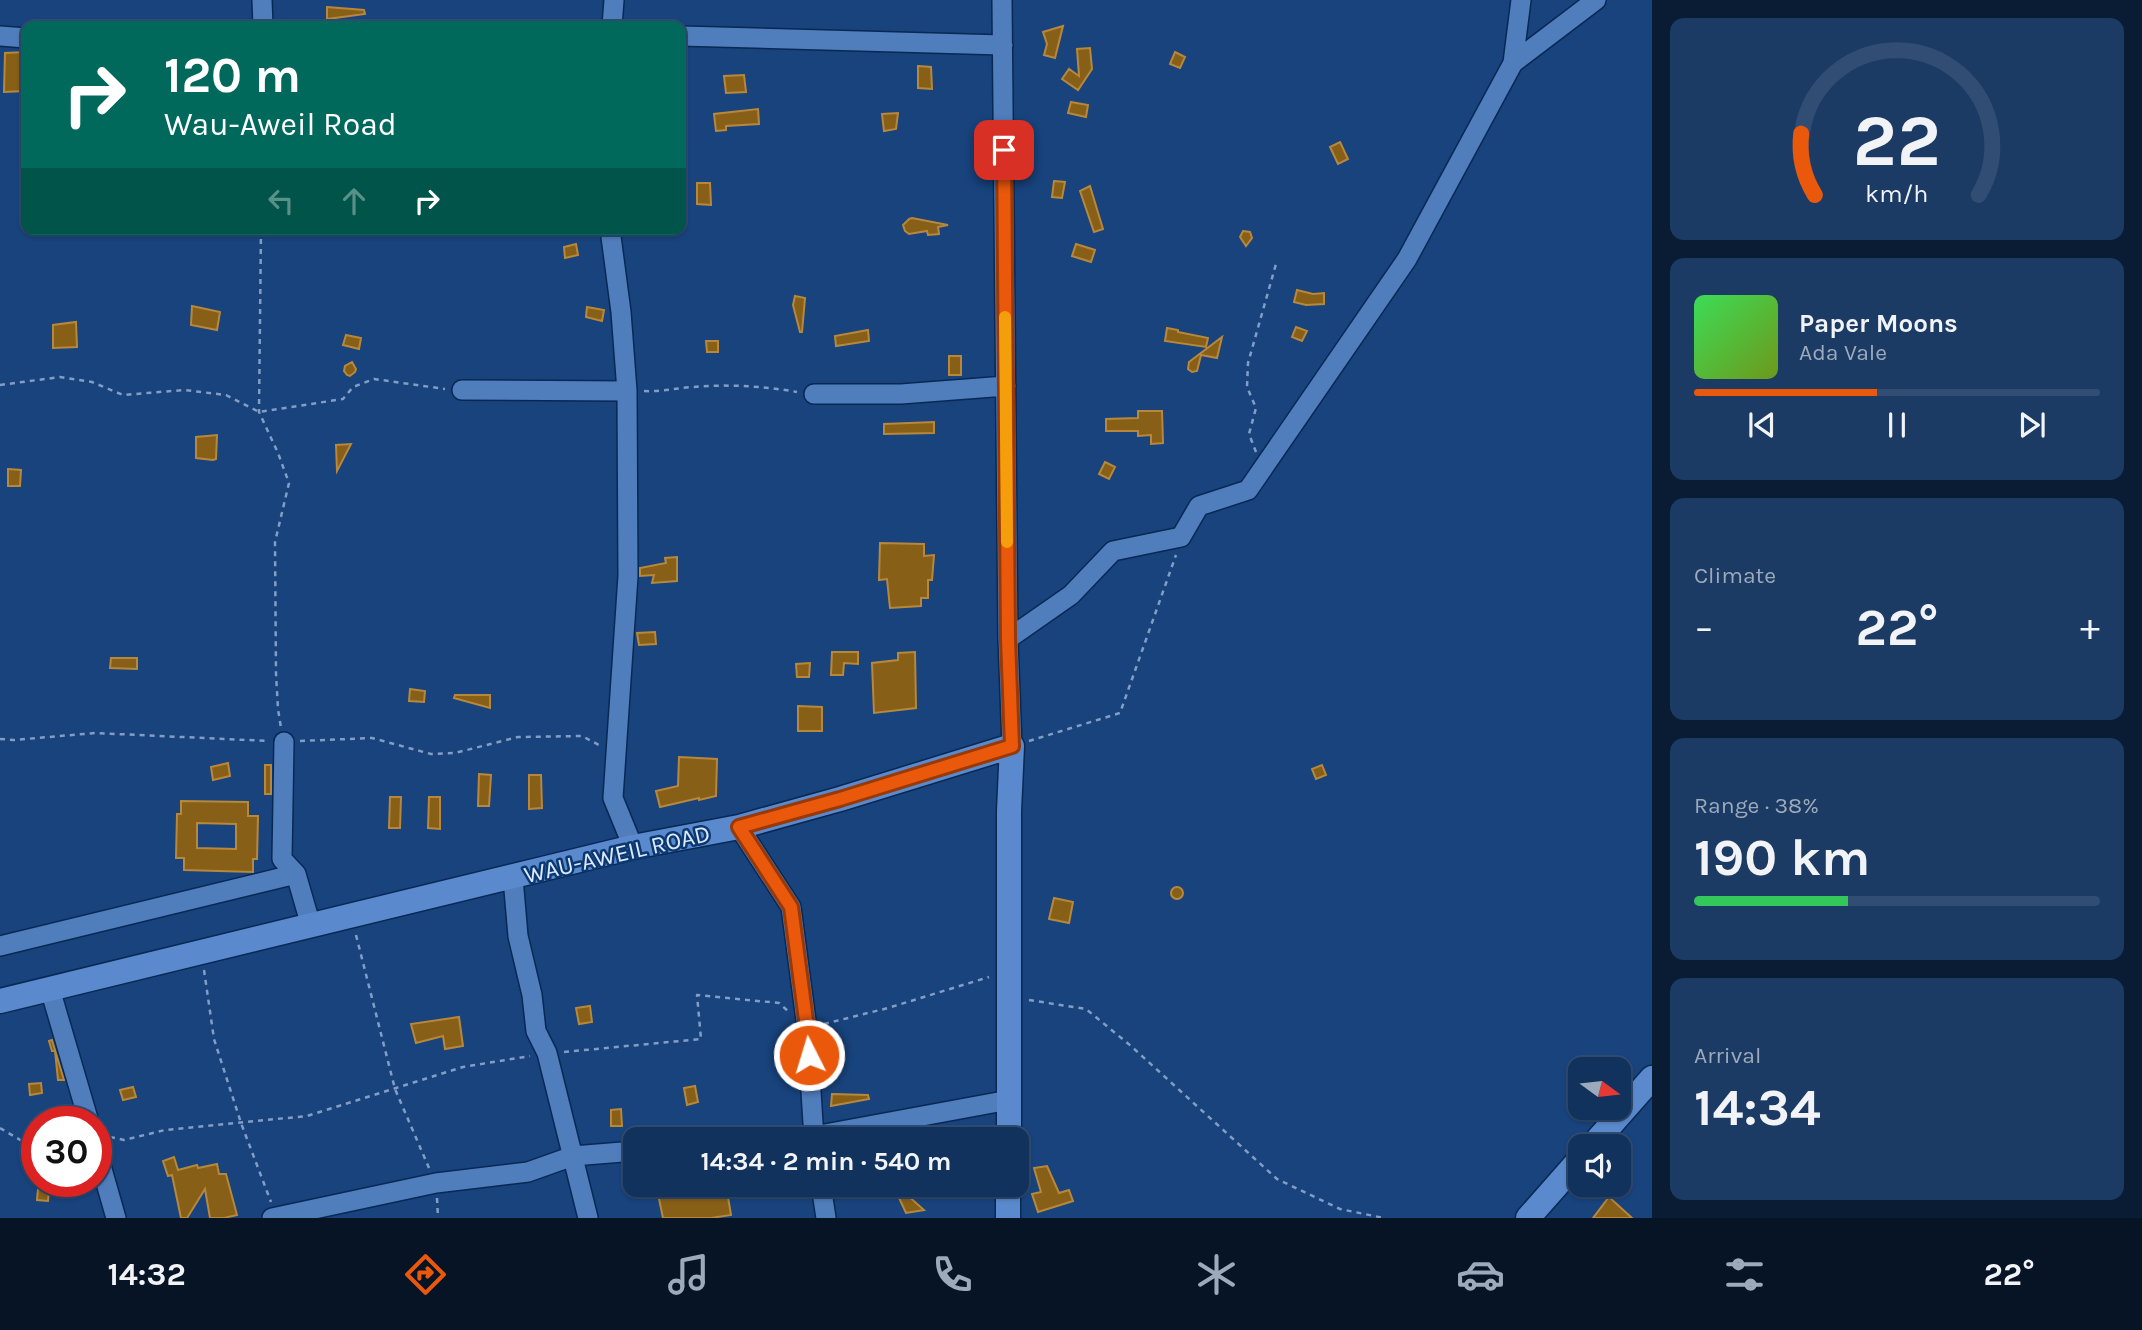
<!DOCTYPE html>
<html lang="en">
<head>
<meta charset="utf-8">
<style>
	body { margin:0; font-family:Karla,sans-serif; background:#1b3a64; color:#f1f3f6; height:100vh; display:flex; flex-direction:column; font-size:26px; white-space:nowrap }
	* { box-sizing:border-box; margin:0 }
	p { font-size:23px; color:#9caabc }
	.icon { flex:none; width:38px; height:38px; fill:none; stroke:currentColor; stroke-width:2; stroke-linecap:round; stroke-linejoin:round }
	.map { position:relative; flex:1; overflow:hidden }
	.side { display:flex; flex-direction:column; gap:18px; padding:18px; background:#0a1c34; width:490px }
	.side>* { flex:none }
	.hud { position:absolute; left:21px; top:21px; width:665px; height:214px; border-radius:14px; box-shadow:0 2px 5px #0004,0 0 0 2px #314d73; background:#00695c; color:#fff; overflow:hidden }
	.needle { width:46px; rotate:105deg }
	.tools { position:absolute; left:1568px; top:1057px; display:grid; gap:14px }
	.tools a { display:grid; place-items:center; width:63px; height:63px; border-radius:14px; background:#12325e; box-shadow:0 2px 5px #0004,0 0 0 2px #314d73; font-size:35px }
	.speed { position:absolute; left:21px; top:1106px; display:flex; gap:14px; font-size:35px; font-weight:700; text-align:center }
	.speed>* { display:grid; place-content:center; width:91px; height:91px; border-radius:50%; background:#12325e; box-shadow:0 2px 5px #0004,0 0 0 2px #314d73; line-height:1 }
	.speed .limit { border:10px solid #d22; background:#fff; color:#111 }
	.pin { position:absolute; display:grid; place-items:center; width:60px; height:60px; color:#fff; margin:-30px; border-radius:14px; box-shadow:0 4px 10px #0006 }
	.me { position:absolute; width:77px; margin:-38px; rotate:355deg; stroke-linejoin:round; filter:drop-shadow(0 0 5px #0008) }
	.turn { display:flex; align-items:center; gap:24px; height:147px; padding:0 28px; font-size:32px }
	.turn .icon { width:91px; height:91px; stroke-width:2.5 }
	.turn b { display:block; font-size:49px; line-height:60px }
	.lanes { display:flex; align-items:center; height:66px; padding:0 28px; background:#0003; justify-content:center; gap:35px; direction:ltr }
	.lanes .off { opacity:.35 }
	.big { font-size:52px; font-weight:700; line-height:1.1 }
	.side .tile { flex:1; display:flex; flex-direction:column; justify-content:center; gap:10px; min-width:0; padding:0 24px; border-radius:14px; background:#1b3a64 }
	.side .dial { align-items:center; gap:0 }
	.dial svg { height:182px; overflow:visible; fill:none; stroke:#314d73; stroke-width:7; stroke-linecap:round; text-anchor:middle }
	.dial text { fill:#f1f3f6; stroke:none }
	.song { display:flex; align-items:center; gap:21px }
	.cover { width:84px; height:84px; border-radius:10px; background:linear-gradient(135deg,hsl(130 70% 55%),hsl(80 70% 35%)) }
	.played { height:7px; border-radius:4px; background:linear-gradient(90deg,#ea580c 45%,#314d73 45%) }
	.keys { display:flex; justify-content:space-around; direction:ltr }
	.heat { display:flex; justify-content:space-between; align-items:center; font-size:38px; direction:ltr }
	.charge { height:10px; border-radius:5px; background:linear-gradient(90deg,#34c759 38%,#314d73 0) }
	.trip { position:absolute; left:623px; top:1127px; width:406px; height:70px; border-radius:14px; background:#12325e; box-shadow:0 2px 5px #0004,0 0 0 2px #314d73; font-weight:700; line-height:70px; text-align:center }
	.dock { display:flex; height:112px; justify-content:space-around; align-items:center; background:#071426; color:#9caabc }
	.dock .icon { width:49px; height:49px }
	.dock .current { color:#ea580c }
	.dock b { font-size:32px; color:#f1f3f6 }
	main { display:flex; flex:1; min-height:0 }
	.map>svg:first-child { display:block }
</style>
</head>
<body>
<main>
<div class="map">
<svg width="1652" height="1218" viewBox="0 0 1652 1218">
	<rect width="100%" height="100%" fill="#18437d"/>
	<!-- building -->
	<path fill="#875f17" stroke="#b7883c" stroke-width="2" fill-rule="evenodd" d="M 327,7 L 364,10 L 365,14 L 327,19 Z
		M 1063,26 L 1055,58 L 1044,55 L 1047,44 L 1043,32 Z
		M 1090,48 L 1092,69 L 1078,90 L 1062,79 L 1069,69 L 1079,76 L 1077,49 Z
		M 26,52 L 26,91 L 4,92 L 5,53 Z
		M 1175,52 L 1185,57 L 1180,68 L 1170,64 Z
		M 918,66 L 931,67 L 932,89 L 918,88 Z
		M 744,75 L 746,92 L 726,93 L 724,76 Z
		M 1071,102 L 1088,105 L 1086,117 L 1068,113 Z
		M 758,109 L 759,124 L 726,126 L 726,130 L 716,131 L 714,114 Z
		M 898,113 L 896,129 L 884,131 L 882,114 Z
		M 1340,142 L 1348,159 L 1338,164 L 1330,147 Z
		M 1054,181 L 1065,182 L 1062,198 L 1052,197 Z
		M 697,183 L 710,183 L 711,205 L 697,204 Z
		M 1090,186 L 1103,229 L 1094,232 L 1080,191 Z
		M 909,219 L 912,218 L 948,225 L 938,227 L 939,234 L 928,235 L 927,231 L 909,234 L 905,231 L 903,225 Z
		M 1243,231 L 1250,232 L 1252,238 L 1246,246 L 1240,237 Z
		M 576,244 L 578,255 L 565,258 L 564,247 Z
		M 1076,244 L 1095,250 L 1091,262 L 1072,256 Z
		M 1297,290 L 1313,294 L 1324,293 L 1324,304 L 1306,305 L 1294,302 Z
		M 795,296 L 805,298 L 802,332 L 800,332 L 793,305 Z
		M 192,306 L 220,312 L 217,330 L 191,325 Z
		M 587,307 L 604,310 L 602,321 L 586,317 Z
		M 76,322 L 77,347 L 53,348 L 53,325 Z
		M 1296,327 L 1307,331 L 1302,341 L 1292,337 Z
		M 1167,328 L 1178,330 L 1178,332 L 1208,338 L 1206,347 L 1165,341 Z
		M 868,330 L 869,341 L 836,346 L 835,336 Z
		M 346,335 L 361,338 L 359,349 L 343,345 Z
		M 1222,337 L 1217,358 L 1201,355 L 1197,371 L 1192,372 L 1188,369 L 1189,362 Z
		M 706,341 L 718,341 L 718,352 L 707,352 Z
		M 949,356 L 961,356 L 961,375 L 949,375 Z
		M 352,362 L 356,369 L 355,372 L 350,376 L 347,375 L 344,371 L 345,366 Z
		M 1138,411 L 1162,411 L 1163,443 L 1151,444 L 1151,435 L 1138,436 L 1138,431 L 1106,431 L 1106,419 L 1138,418 Z
		M 934,422 L 934,433 L 884,434 L 884,424 Z
		M 217,435 L 216,459 L 213,460 L 196,458 L 196,437 Z
		M 351,444 L 337,471 L 336,445 Z
		M 1105,462 L 1115,467 L 1109,479 L 1099,474 Z
		M 8,469 L 21,470 L 20,486 L 8,486 Z
		M 880,543 L 924,544 L 924,556 L 934,555 L 932,580 L 928,580 L 928,598 L 921,598 L 921,606 L 890,608 L 887,579 L 879,580 Z
		M 677,557 L 677,581 L 652,583 L 654,575 L 640,576 L 640,568 L 666,563 L 665,558 Z
		M 655,632 L 656,644 L 639,645 L 637,633 Z
		M 832,652 L 858,652 L 858,664 L 844,663 L 843,675 L 831,675 Z
		M 915,652 L 916,708 L 874,713 L 872,663 L 898,660 L 898,653 Z
		M 111,658 L 137,658 L 137,669 L 110,668 Z
		M 810,663 L 809,677 L 797,677 L 796,664 Z
		M 410,689 L 425,691 L 424,702 L 409,701 Z
		M 455,695 L 490,695 L 490,708 L 454,698 Z
		M 798,706 L 822,707 L 822,731 L 798,731 Z
		M 679,757 L 717,759 L 716,796 L 699,800 L 699,798 L 660,807 L 656,791 L 678,786 Z
		M 228,763 L 230,776 L 213,780 L 211,767 Z
		M 265,765 L 271,765 L 271,794 L 265,794 Z
		M 1322,765 L 1326,775 L 1316,779 L 1312,769 Z
		M 479,774 L 491,775 L 489,806 L 478,806 Z
		M 529,775 L 541,775 L 542,808 L 529,809 Z
		M 390,797 L 401,797 L 400,828 L 389,828 Z
		M 429,797 L 440,797 L 440,829 L 428,828 Z
		M 181,801 L 248,802 L 248,816 L 258,816 L 257,859 L 253,859 L 253,872 L 184,870 L 184,858 L 176,858 L 177,814 L 181,814 ZM 197,823 L 236,824 L 236,849 L 197,848 Z
		M1171 893a6 6 0 1 1 12 0a6 6 0 1 1-12 0Z
		M 1054,898 L 1073,902 L 1069,923 L 1049,919 Z
		M 590,1006 L 592,1022 L 579,1024 L 576,1008 Z
		M 459,1017 L 463,1046 L 445,1049 L 443,1036 L 416,1043 L 411,1024 Z
		M 52,1040 L 64,1080 L 58,1080 L 55,1051 L 52,1051 L 49,1041 Z
		M 41,1083 L 42,1093 L 30,1095 L 29,1084 Z
		M 695,1086 L 698,1102 L 687,1105 L 684,1088 Z
		M 133,1087 L 136,1097 L 123,1100 L 120,1090 Z
		M 832,1094 L 868,1095 L 869,1099 L 831,1106 Z
		M 621,1109 L 622,1126 L 611,1126 L 611,1110 Z
		M 174,1157 L 178,1170 L 197,1165 L 198,1168 L 217,1164 L 219,1174 L 226,1174 L 237,1215 L 224,1218 L 210,1218 L 205,1189 L 187,1218 L 181,1218 L 172,1175 L 168,1176 L 163,1161 Z
		M 1047,1166 L 1059,1193 L 1069,1190 L 1073,1201 L 1038,1212 L 1032,1194 L 1041,1192 L 1034,1168 Z
		M 661,1185 L 697,1185 L 697,1191 L 726,1185 L 731,1215 L 711,1218 L 663,1218 L 658,1194 L 663,1194 Z
		M 893,1185 L 896,1185 L 924,1210 L 906,1213 Z
		M 38,1189 L 49,1190 L 48,1201 L 37,1200 Z
		M 1609,1197 L 1632,1218 L 1593,1218 Z"/>
	<g fill="none" stroke-linecap="round" stroke-linejoin="round">
		<!-- minor casing -->
		<g stroke="#082954" stroke-width="22">
			<path id="minor" d="M 262,0 L 263,26
				M 1002,0 L 1008,639 L 1012,746
				M 612,26 L 614,0
				M 0,36 L 26,38
				M 681,36 L 1003,45
				M 1513,63 L 1521,0
				M 610,229 L 621,312 L 627,391 L 628,576 L 613,798 L 633,847
				M 462,390 L 627,391
				M 814,394 L 901,394 L 1006,386
				M 1008,639 L 1071,595 L 1113,551 L 1181,537 L 1199,506 L 1248,490 L 1407,259 L 1513,63 L 1596,0
				M 284,742 L 282,859 L 296,874 L 311,926
				M 739,827 L 791,907 L 807,1028 L 814,1139
				M 513,878 L 518,936 L 532,995 L 536,1031 L 547,1053 L 588,1218
				M 0,946 L 296,874
				M 50,989 L 89,1122
				M 776,1139 L 814,1136 L 1009,1100
				M 96,1148 L 116,1218
				M 821,1185 L 826,1218
				M 272,1218 L 436,1183 L 528,1172 L 573,1156 L 635,1151"/>
		</g>
		<!-- major casing -->
		<g stroke="#082954" stroke-width="27">
			<path id="major" d="M 0,1001 L 633,847 L 739,827 L 840,799 L 1012,746 L 1009,811 L 1009,1139
				M 1592,1146 L 1652,1078
				M 1008,1218 L 1008,1185
				M 1528,1218 L 1580,1159"/>
		</g>
		<!-- path -->
		<path stroke="#839ec4" stroke-width="2.5" stroke-dasharray="5 5" stroke-linecap="butt" d="M 261,229 L 259,412 L 278,453 L 289,483 L 275,542 L 276,674 L 278,709 L 281,728
			M 0,385 L 60,377 L 92,382 L 123,395 L 184,390 L 226,395 L 259,412 L 343,399 L 353,387 L 374,379 L 445,389
			M 644,391 C 661,392 676,388 693,387 C 727,384 763,386 797,392
			M 1256,452 L 1249,434 L 1256,408 L 1247,387 L 1248,363 L 1276,264
			M 0,739 L 14,740 L 95,733 L 269,741
			M 300,741 L 372,738 L 431,754 L 455,753 L 518,737 L 582,736 L 599,745
			M 1029,741 L 1120,713 L 1176,555
			M 356,935 L 395,1089 L 429,1168
			M 204,970 L 214,1039 L 241,1123 L 271,1202
			M 1029,1000 L 1086,1009 L 1131,1046 L 1277,1179 L 1340,1209 L 1384,1218
			M 824,1024 L 888,1008 L 989,977
			M 564,1052 L 701,1039 L 697,995 L 779,1003 L 789,1012
			M 0,1128 L 22,1141 L 37,1140
			M 110,1137 L 124,1140 L 165,1130 L 307,1116 L 463,1067 L 530,1056
			M 437,1198 L 438,1218"/>
		<!-- minor -->
		<use href="#minor" stroke="#507dbc" stroke-width="19"/>
		<!-- major -->
		<use href="#major" stroke="#5a8acd" stroke-width="24"/>
	</g>
	<g fill="none" stroke-linecap="round" stroke-linejoin="round">
		<!-- route casing -->
		<g stroke="#983908" stroke-width="18">
			<path id="route" d="M 809,1055 L 807,1028 L 791,907 L 739,827 L 840,799 L 1012,746 L 1008,639 L 1004,150"/>
		</g>
		<!-- route -->
		<use href="#route" stroke="#ea580c" stroke-width="12"/>
		<!-- slow -->
		<path stroke="#f59e0b" stroke-width="12" d="M 1005,317 L 1007,542"/>
	</g>
	<g text-anchor="middle" stroke-width="5" stroke-linejoin="round" paint-order="stroke">
		<!-- street labels -->
		<g font-size="24" fill="#dbe9fe" stroke="#0b3870">
			<text transform="translate(617 854) rotate(-13)" y="8">WAU-AWEIL ROAD</text>
		</g>
	</g>
</svg>
<div class="tools">
<a><svg class="needle" viewBox="-14 -14 28 28"><path d="M0-13l5 13h-10z" fill="#e53935"/><path d="M0 13l5-13h-10z" fill="#9caabc"/></svg></a>
<a><svg class="icon" aria-label="sound" viewBox="0 0 24 24"><path d="M4 9h4l5-4v14l-5-4H4zM17 9q2 3 0 6"/></svg></a>
</div>
<div class="speed"><div class="limit">30</div></div>
<div class="pin" style="left:1004px;top:150px;background:#d93025"><svg class="icon" aria-label="arrive" viewBox="0 0 24 24"><path d="M6 21V4h12l-3 4 3 4H6"/></svg></div>
<svg class="me" style="left:809px;top:1055px" viewBox="-20 -20 40 40"><circle r="17" fill="#ea580c" stroke="#fff" stroke-width="3"/><path d="M0-11L8 9 0 5-8 9z" fill="#fff"/></svg>
<div class="trip">14:34 · 2 min · 540 m</div>
<div class="hud">
<div class="turn"><svg class="icon" aria-label="right" viewBox="0 0 24 24"><path d="M7 20v-9h11M14 6l5 5-5 5"/></svg><div><b>120 m</b>Wau-Aweil Road</div></div>
<div class="lanes"><svg class="icon off" aria-label="left" viewBox="0 0 24 24"><path d="M17 20v-9H6M10 6l-5 5 5 5"/></svg><svg class="icon off" aria-label="ahead" viewBox="0 0 24 24"><path d="M12 20V5M6 11l6-6 6 6"/></svg><svg class="icon" aria-label="right" viewBox="0 0 24 24"><path d="M7 20v-9h11M14 6l5 5-5 5"/></svg></div>
</div>
</div>
<section class="side">
<div class="tile dial"><svg viewBox="0 0 100 80">
<path d="M14 69A42 42 0 1 1 86 69"/>
<path d="M14 69A42 42 0 0 1 8 42" stroke="#ea580c"/>
<text x="50" y="56" font-size="32" font-weight="700">22</text>
<text x="50" y="72" font-size="11">km/h</text>
</svg></div>
<div class="tile">
<div class="song"><i class="cover"></i><div><b>Paper Moons</b><p>Ada Vale</p></div></div>
<div class="played"></div>
<div class="keys"><svg class="icon" aria-label="previous" viewBox="0 0 24 24"><path d="M18 5L8 12l10 7zM5 5v14"/></svg><svg class="icon" aria-label="pause" viewBox="0 0 24 24"><path d="M8 5v14M16 5v14"/></svg><svg class="icon" aria-label="next" viewBox="0 0 24 24"><path d="M6 5l10 7-10 7zM19 5v14"/></svg></div>
</div>
<div class="tile"><p>Climate</p>
<div class="heat"><a>−</a><b class="big">22°</b><a>+</a></div>
</div>
<div class="tile"><p>Range · 38%</p><b class="big">190 km</b><div class="charge"></div></div>
<div class="tile"><p>Arrival</p><b class="big">14:34</b></div>
</section>
</main>
<nav class="dock">
<b>14:32</b>
<svg class="icon current" aria-label="directions" viewBox="0 0 24 24"><path d="M12 3l9 9-9 9-9-9zM9 14v-3h6M13 9l2 2-2 2"/></svg>
<svg class="icon" aria-label="music" viewBox="0 0 24 24"><path d="M9 18V5l10-2v13"/><circle cx="6" cy="18" r="3"/><circle cx="16" cy="16" r="3"/></svg>
<svg class="icon" aria-label="phone" viewBox="0 0 24 24"><path d="M5 4h4l2 5-3 2q2 4 5 5l2-3 5 2v4C11 20 4 13 5 4z"/></svg>
<svg class="icon" aria-label="climate" viewBox="0 0 24 24"><path d="M12 3v18M4 7l16 10M4 17L20 7"/></svg>
<svg class="icon" aria-label="car" viewBox="0 0 24 24"><path d="M5 17H2v-5l4-1 3-4h7l3 4 3 1v5h-3M9 17h6M6 11h13"/><circle cx="7" cy="17" r="2"/><circle cx="17" cy="17" r="2"/></svg>
<svg class="icon" aria-label="filters" viewBox="0 0 24 24"><path d="M4 7h16M4 17h16"/><circle cx="9" cy="7" r="2"/><circle cx="15" cy="17" r="2"/></svg>
<b>22°</b>
</nav>
</body>
</html>
